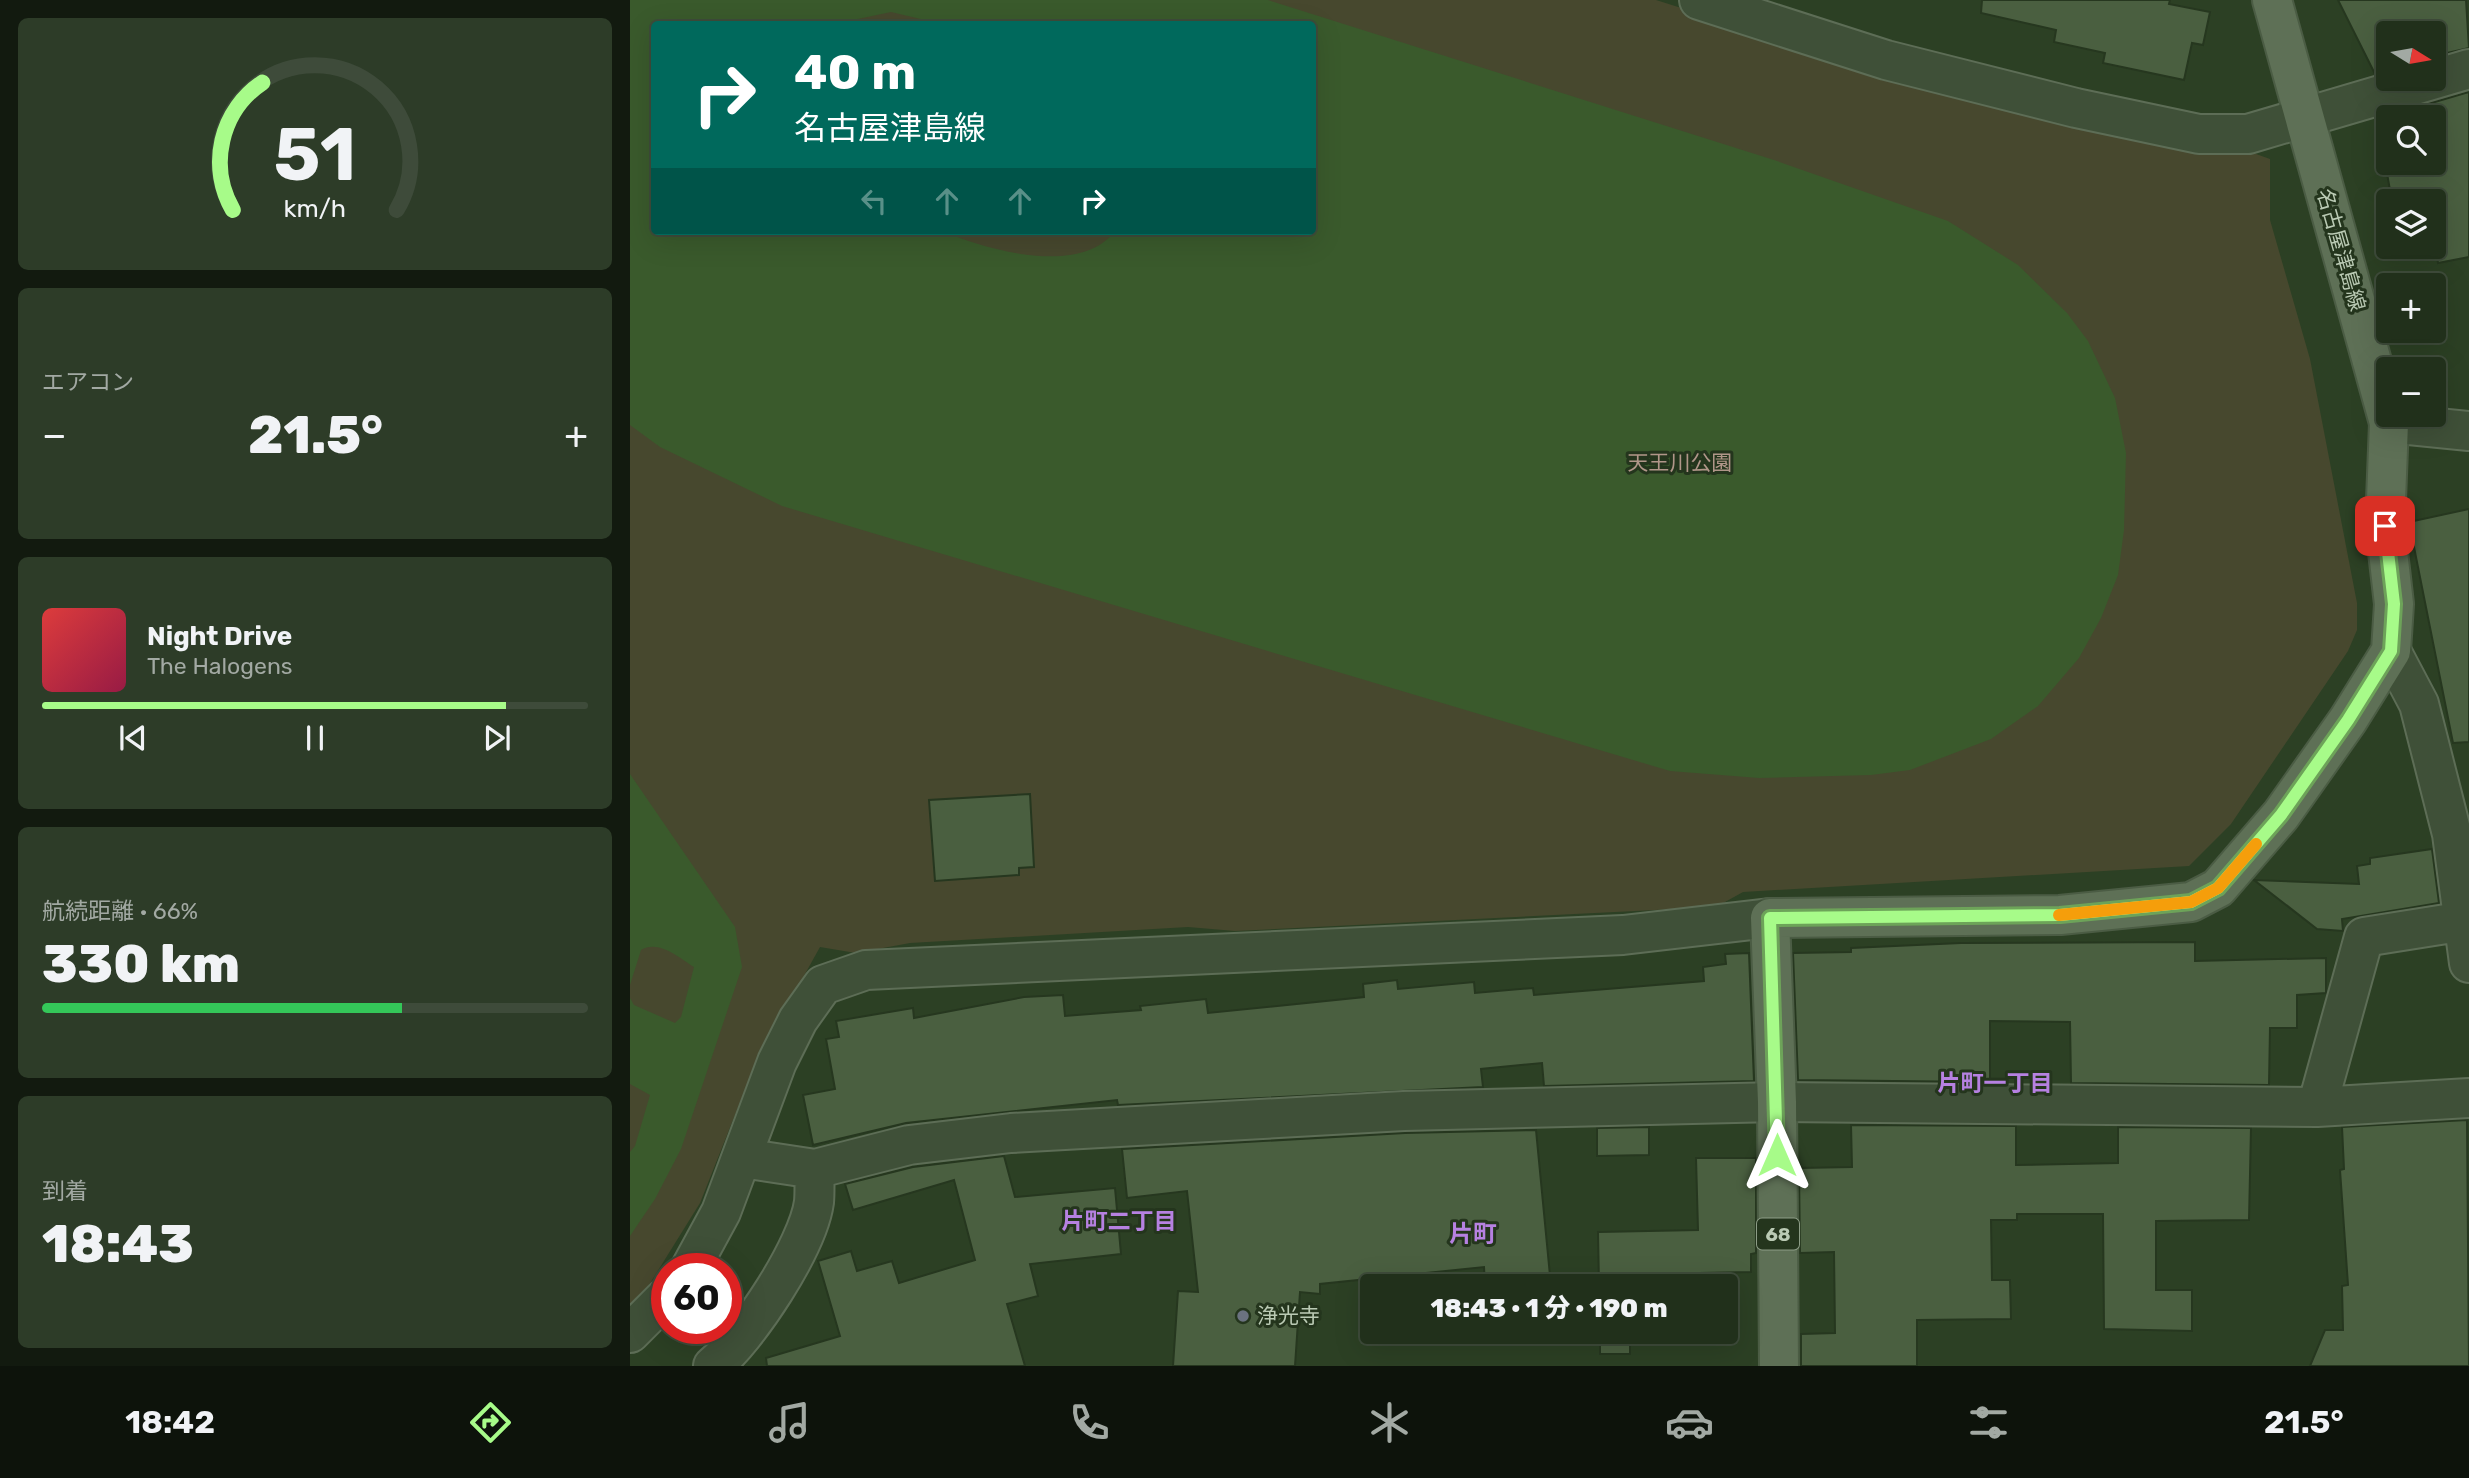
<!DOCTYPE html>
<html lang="ja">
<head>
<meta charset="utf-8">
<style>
	body { margin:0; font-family:Rubik,"Noto Sans JP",sans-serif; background:#2d3c28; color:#f1f3f6; height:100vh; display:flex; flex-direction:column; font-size:26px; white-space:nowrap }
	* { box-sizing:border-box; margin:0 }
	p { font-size:23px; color:#a2a9a3 }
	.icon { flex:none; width:38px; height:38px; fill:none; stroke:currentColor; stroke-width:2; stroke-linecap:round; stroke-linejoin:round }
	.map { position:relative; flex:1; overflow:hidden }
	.panel { display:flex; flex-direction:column; gap:18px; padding:18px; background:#121a0f; width:630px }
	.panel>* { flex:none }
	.guide { position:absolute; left:21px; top:21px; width:665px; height:214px; border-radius:7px; box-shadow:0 7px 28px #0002,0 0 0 2px #3e4b3a; background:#00695c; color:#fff; overflow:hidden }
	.needle { width:46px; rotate:101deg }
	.buttons { position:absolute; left:1746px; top:21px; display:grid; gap:14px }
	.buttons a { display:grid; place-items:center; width:70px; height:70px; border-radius:7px; background:#21301b; box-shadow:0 7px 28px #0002,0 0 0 2px #3e4b3a; font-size:35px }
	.speed { position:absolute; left:21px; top:1253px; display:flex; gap:14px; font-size:35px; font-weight:700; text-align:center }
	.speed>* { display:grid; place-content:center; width:91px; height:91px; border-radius:50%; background:#21301b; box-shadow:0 7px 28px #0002,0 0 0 2px #3e4b3a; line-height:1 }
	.speed .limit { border:10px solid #d22; background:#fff; color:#111 }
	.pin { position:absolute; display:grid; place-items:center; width:60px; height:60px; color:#fff; margin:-30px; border-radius:14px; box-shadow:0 4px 10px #0006 }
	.me { position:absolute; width:77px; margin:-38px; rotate:0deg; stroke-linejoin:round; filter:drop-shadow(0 0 5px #0008) }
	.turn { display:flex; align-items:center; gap:24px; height:147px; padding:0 28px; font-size:32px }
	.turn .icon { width:91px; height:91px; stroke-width:2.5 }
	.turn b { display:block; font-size:49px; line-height:60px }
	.lanes { display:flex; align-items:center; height:66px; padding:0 28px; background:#0003; justify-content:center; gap:35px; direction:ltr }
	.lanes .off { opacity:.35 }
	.big { font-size:52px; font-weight:800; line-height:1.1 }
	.panel .widget { flex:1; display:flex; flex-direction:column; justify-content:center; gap:10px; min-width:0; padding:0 24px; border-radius:10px; background:#2d3c28 }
	.panel .dial { align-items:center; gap:0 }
	.dial svg { height:182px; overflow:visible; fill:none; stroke:#3e4b3a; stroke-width:7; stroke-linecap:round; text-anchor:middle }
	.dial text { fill:#f1f3f6; stroke:none }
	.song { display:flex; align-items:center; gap:21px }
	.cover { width:84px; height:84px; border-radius:10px; background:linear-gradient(135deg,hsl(0 70% 55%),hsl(340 70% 35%)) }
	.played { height:7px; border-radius:4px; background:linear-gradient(90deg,#a7fb89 85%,#3e4b3a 85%) }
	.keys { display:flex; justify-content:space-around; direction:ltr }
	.heat { display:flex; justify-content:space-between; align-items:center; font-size:38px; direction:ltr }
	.charge { height:10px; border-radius:5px; background:linear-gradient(90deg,#34c759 66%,#3e4b3a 0) }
	.trip { position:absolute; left:730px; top:1274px; width:378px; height:70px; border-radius:7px; background:#21301b; box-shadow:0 7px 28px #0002,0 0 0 2px #3e4b3a; font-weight:800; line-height:70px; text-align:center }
	.tab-bar { display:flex; height:112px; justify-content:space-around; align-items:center; background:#0d130b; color:#a2a9a3 }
	.tab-bar .icon { width:49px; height:49px }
	.tab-bar .selected { color:#a7fb89 }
	.tab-bar b { font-size:32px; color:#f1f3f6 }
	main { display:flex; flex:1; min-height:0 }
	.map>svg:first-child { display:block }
</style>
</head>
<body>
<main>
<section class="panel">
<div class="widget dial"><svg viewBox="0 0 100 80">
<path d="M14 69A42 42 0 1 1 86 69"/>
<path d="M14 69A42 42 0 0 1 27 13" stroke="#a7fb89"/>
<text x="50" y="56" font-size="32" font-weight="700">51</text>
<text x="50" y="72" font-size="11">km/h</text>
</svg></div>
<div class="widget"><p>エアコン</p>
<div class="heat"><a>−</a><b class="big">21.5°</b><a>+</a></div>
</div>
<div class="widget">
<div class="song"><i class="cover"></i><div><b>Night Drive</b><p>The Halogens</p></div></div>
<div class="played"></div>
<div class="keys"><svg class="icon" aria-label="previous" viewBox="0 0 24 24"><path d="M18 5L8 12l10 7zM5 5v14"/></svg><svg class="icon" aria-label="pause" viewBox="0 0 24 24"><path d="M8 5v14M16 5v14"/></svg><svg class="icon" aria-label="next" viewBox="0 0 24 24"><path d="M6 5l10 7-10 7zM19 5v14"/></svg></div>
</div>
<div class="widget"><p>航続距離 · 66%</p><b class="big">330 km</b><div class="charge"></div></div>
<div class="widget"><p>到着</p><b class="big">18:43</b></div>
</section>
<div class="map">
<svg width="1839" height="1366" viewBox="0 0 1839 1366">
	<rect width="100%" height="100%" fill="#2c4024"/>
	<!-- green -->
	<path fill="#47482e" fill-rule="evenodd" d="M 0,0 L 1026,0 L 1253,72 L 1592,155 L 1626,154 L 1640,159 L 1640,220 L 1680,359 L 1727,603 L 1727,630 L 1718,651 L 1601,824 L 1559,866 L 1113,892 L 1086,907 L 605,931 L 558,927 L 280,943 L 226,953 L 190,947 L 126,1062 L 70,1203 L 19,1285 L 0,1306 ZM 24,24 L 682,24 L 682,231 L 24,231 Z"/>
	<!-- water -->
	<path fill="#3a5a2c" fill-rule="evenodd" d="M 0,0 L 638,0 L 1144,160 L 1318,221 L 1388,265 L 1437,313 L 1458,341 L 1485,398 L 1496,453 L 1494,530 L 1488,575 L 1471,618 L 1449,658 L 1408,706 L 1361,739 L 1280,770 L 1241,775 L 1129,778 L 1040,771 L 152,506 L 30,447 L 0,425 ZM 261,12 L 312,24 L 682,24 L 682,231 L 485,231 C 450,277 357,250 312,231 L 24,231 L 24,175 L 19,156 L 24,133 L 24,24 L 218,24 L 223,20 Z
		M 0,774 L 105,927 L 112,967 L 51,1149 L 25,1199 L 0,1236 L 0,1152 L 5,1146 L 20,1095 L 0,1084 L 0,998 L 4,1005 L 45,1023 L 51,1017 L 64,967 C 50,958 28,939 11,950 L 0,985 Z"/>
	<!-- building -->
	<path fill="#4a5f40" stroke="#26371f" stroke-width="2" fill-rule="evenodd" d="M 1352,0 L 1540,0 L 1539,4 L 1580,12 L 1573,45 L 1562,43 L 1554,80 L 1473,63 L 1475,53 L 1424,42 L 1426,30 L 1351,13 Z
		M 1708,0 L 1836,0 L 1839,48 L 1804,56 L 1804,33 L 1759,33 L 1759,70 L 1745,74 Z
		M 1839,92 L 1839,257 L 1808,263 L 1804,243 L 1804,201 L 1762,201 L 1747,119 ZM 1759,117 L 1804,117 L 1804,163 L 1759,163 Z
		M 1839,509 L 1839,742 L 1823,743 L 1779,522 Z
		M 400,794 L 404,867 L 389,868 L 389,875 L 305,881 L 299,800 Z
		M 1802,849 L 1809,903 L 1712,919 L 1713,931 L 1687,929 L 1624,880 L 1729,884 L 1727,866 L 1740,864 L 1740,858 Z
		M 1565,942 L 1565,961 L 1696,958 L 1696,993 L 1667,995 L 1667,1028 L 1640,1028 L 1639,1085 L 1441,1083 L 1440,1022 L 1360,1021 L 1360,1082 L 1168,1080 L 1163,953 L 1221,952 L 1221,948 L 1331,943 Z
		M 1119,953 L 1124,1081 L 914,1086 L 912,1063 L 851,1069 L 853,1087 L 488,1105 L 487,1100 L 276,1123 L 183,1145 L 173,1095 L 205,1089 L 196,1039 L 209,1037 L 206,1021 L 283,1008 L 284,1018 L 394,997 L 433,995 L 435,1016 L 511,1010 L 510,1006 L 576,999 L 578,1013 L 734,997 L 733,984 L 767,980 L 768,989 L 844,982 L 845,993 L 903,988 L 904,995 L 1074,981 L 1073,967 L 1096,964 L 1095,954 Z
		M 1837,1120 L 1839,1366 L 1680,1366 L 1695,1330 L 1713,1330 L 1712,1286 L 1718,1285 L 1710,1170 L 1714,1169 L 1712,1127 Z
		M 1221,1125 L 1386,1126 L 1386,1165 L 1488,1163 L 1488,1127 L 1621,1128 L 1619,1220 L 1526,1221 L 1526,1290 L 1562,1290 L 1562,1331 L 1474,1329 L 1473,1214 L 1387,1214 L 1387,1220 L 1361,1220 L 1362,1280 L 1380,1280 L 1381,1319 L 1287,1320 L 1287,1366 L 1171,1366 L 1171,1334 L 1205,1333 L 1204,1252 L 1170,1253 L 1169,1168 L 1222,1167 Z
		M 1019,1127 L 1019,1155 L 967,1156 L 967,1128 Z
		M 906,1130 L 921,1286 L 855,1286 L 854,1267 L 690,1284 L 690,1294 L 670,1292 L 665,1366 L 543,1366 L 548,1291 L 568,1292 L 557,1191 L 497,1198 L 492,1149 L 775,1133 Z
		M 374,1156 L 385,1197 L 485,1188 L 491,1254 L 400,1264 L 408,1296 L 377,1304 L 395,1366 L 137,1366 L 136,1358 L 210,1336 L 188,1261 L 221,1251 L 227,1271 L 262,1261 L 269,1283 L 345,1260 L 324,1180 L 223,1210 L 215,1184 L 283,1167 Z
		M 1066,1158 L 1126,1158 L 1126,1253 L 1121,1254 L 1121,1272 L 1019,1274 L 1019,1286 L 969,1286 L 968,1232 L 1068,1230 Z
		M 970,1332 L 1000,1332 L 1000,1354 L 970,1354 Z"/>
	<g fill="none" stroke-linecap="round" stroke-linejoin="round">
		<!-- minor casing -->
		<g stroke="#5d6d56" stroke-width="42">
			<path id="minor" d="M 1069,0 L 1256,60 L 1446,108 L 1569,134 L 1618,134 L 1839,69
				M 1759,423 L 1839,431
				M 1761,651 L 1789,704 L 1822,834 L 1839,963
				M 1687,1107 L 1734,937 L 1835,921
				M 112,1158 L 185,1169
				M 60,1269 L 91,1212 L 147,1062 L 168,1020 L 193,985 L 236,970 L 993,935 L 1140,918
				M 0,1333 L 37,1296
				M 83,1366 C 118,1338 178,1246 184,1202 C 185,1191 184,1180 185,1169 L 279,1145 L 381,1133 L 774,1111 L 1147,1102 L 1687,1107 L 1839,1098"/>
		</g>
		<!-- major casing -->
		<g stroke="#4b5c44" stroke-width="42">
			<path id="major" d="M 1149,1366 L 1147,1102 L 1140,918 L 1430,915 L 1561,902 L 1588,888 L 1651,815 L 1718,720 L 1761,651 L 1764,604 L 1755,526 L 1759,423 L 1642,0"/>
		</g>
		<!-- minor -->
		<use href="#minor" stroke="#3f5038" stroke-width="38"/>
		<!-- major -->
		<use href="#major" stroke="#5e7056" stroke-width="38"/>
	</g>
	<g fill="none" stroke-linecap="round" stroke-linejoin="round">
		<!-- route casing -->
		<g stroke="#6da359" stroke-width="18">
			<path id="route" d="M 1147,1155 L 1140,918 L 1430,915 L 1561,902 L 1588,888 L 1651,815 L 1718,720 L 1761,651 L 1764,604 L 1755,526"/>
		</g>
		<!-- route -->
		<use href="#route" stroke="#a7fb89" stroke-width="12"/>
		<!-- slow -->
		<path stroke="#f59e0b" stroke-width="12" d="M 1429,915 L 1561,902 L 1588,888 L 1626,844"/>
	</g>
	<!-- markers -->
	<circle fill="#6b7280" stroke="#24351d" stroke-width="2.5" cx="613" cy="1316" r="7"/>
	<g text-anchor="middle" stroke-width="6" stroke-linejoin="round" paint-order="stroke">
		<!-- shield labels -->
		<rect fill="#24351d" stroke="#8d9d87" stroke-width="2" x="1127" y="1218.5" width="42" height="31" rx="5"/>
		<g font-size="19" font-weight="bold" fill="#bacab4">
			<text x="1148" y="1241">68</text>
		</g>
		<!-- street labels -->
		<g font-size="21" fill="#bacab4" stroke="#24351d">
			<text transform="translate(1711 250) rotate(74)" y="7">名古屋津島線</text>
		</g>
		<!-- park labels -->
		<g font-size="21" fill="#b09689" stroke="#24351d">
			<text x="1050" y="470">天王川公園</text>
		</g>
		<!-- poi labels -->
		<g font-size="21" fill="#bacab4" stroke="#24351d" text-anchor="start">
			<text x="627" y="1323">浄光寺</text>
		</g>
		<!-- neighbourhood labels -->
		<g font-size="23" font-weight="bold" fill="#b681e1" stroke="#24351d">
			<text x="1365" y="1091">片町一丁目</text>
			<text x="489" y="1229">片町二丁目</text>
		</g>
		<!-- quarter labels -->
		<g font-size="24" font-weight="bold" fill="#b681e1" stroke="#24351d">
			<text x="843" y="1242">片町</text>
		</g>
	</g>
</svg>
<div class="buttons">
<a><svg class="needle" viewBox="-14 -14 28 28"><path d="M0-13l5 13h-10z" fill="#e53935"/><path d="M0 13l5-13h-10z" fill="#a2a9a3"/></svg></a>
<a><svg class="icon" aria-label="search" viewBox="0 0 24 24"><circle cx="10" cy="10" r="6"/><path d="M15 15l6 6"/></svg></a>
<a><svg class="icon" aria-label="layers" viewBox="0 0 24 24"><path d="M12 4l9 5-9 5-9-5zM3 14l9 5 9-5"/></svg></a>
<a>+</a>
<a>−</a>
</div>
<div class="speed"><div class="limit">60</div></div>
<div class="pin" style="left:1755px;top:526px;background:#d93025"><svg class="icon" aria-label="arrive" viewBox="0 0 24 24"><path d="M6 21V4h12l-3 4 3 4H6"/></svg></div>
<svg class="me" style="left:1147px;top:1155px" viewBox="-20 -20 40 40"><path d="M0-17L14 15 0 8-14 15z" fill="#a7fb89" stroke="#fff" stroke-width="4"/></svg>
<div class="trip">18:43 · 1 分 · 190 m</div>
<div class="guide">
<div class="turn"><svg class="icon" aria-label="right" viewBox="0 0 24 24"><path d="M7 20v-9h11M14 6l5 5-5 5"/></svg><div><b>40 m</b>名古屋津島線</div></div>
<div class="lanes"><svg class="icon off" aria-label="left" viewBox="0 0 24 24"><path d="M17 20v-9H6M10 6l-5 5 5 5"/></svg><svg class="icon off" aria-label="ahead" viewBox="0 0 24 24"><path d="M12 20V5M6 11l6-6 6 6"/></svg><svg class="icon off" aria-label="ahead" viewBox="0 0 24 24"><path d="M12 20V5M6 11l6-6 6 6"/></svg><svg class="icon" aria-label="right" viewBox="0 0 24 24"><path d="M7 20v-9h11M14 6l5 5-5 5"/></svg></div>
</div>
</div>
</main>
<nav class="tab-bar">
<b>18:42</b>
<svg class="icon selected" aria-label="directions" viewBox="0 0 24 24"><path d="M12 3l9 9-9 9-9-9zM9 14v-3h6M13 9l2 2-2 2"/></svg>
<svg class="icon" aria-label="music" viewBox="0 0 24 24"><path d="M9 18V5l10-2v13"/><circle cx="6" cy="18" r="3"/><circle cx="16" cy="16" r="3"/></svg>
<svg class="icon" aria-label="phone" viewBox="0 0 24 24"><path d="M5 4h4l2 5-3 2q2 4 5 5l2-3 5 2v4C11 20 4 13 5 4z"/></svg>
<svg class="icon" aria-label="climate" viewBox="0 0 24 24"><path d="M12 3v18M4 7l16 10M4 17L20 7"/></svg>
<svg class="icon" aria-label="car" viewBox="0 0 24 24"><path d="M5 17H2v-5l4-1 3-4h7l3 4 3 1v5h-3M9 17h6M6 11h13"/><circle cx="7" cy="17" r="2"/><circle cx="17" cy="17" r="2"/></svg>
<svg class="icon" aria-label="filters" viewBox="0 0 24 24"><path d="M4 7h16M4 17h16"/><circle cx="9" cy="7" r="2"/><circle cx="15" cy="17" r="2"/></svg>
<b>21.5°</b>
</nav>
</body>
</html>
